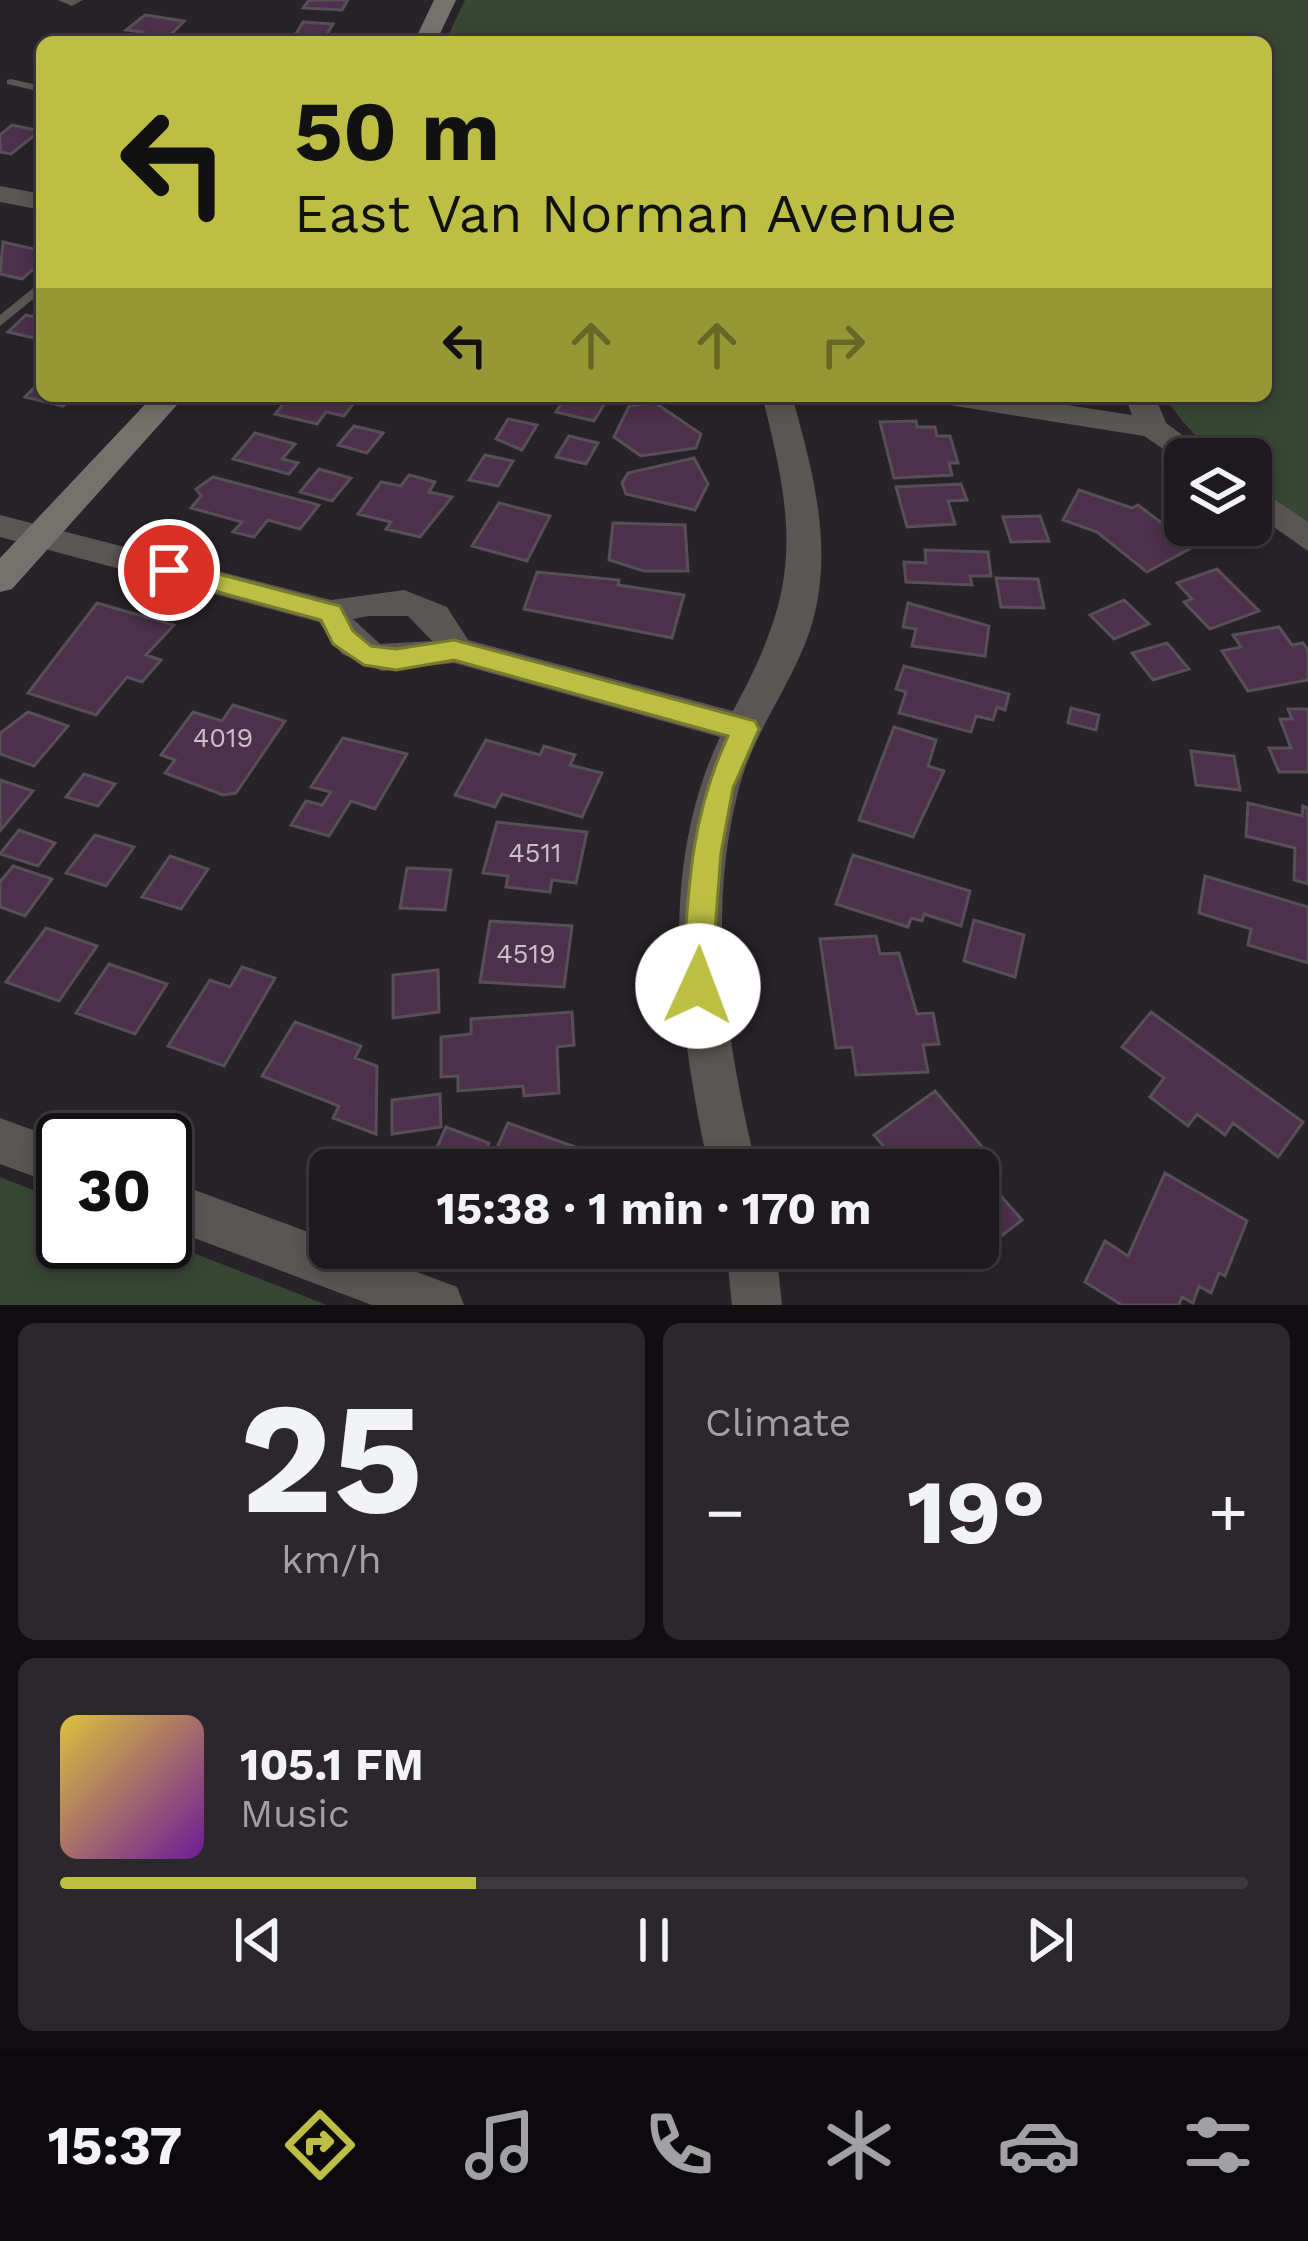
<!DOCTYPE html>
<html lang="en">
<head>
<meta charset="utf-8">
<style>
	body { margin:0; font-family:"Work Sans",sans-serif; background:#2b272b; color:#f1f3f6; height:100vh; display:flex; flex-direction:column; font-size:45px; white-space:nowrap }
	* { box-sizing:border-box; margin:0 }
	p { font-size:39px; color:#a1a1a4 }
	.icon { flex:none; width:66px; height:66px; fill:none; stroke:currentColor; stroke-width:2; stroke-linecap:round; stroke-linejoin:round }
	.map { position:relative; height:1305px; overflow:hidden }
	.panel { display:flex; flex-direction:column; gap:18px; padding:18px; background:#100e10; flex:1 }
	.panel>* { flex:none }
	.guide { position:absolute; left:36px; top:36px; width:1236px; height:366px; border-radius:18px; box-shadow:0 6px 18px #0003,0 0 0 3px #3c383c; background:#bcbf43; color:#111; overflow:hidden }
	.buttons { position:absolute; left:1164px; top:438px; display:grid; gap:24px }
	.buttons a { display:grid; place-items:center; width:108px; height:108px; border-radius:18px; background:#1e1a1e; box-shadow:0 6px 18px #0003,0 0 0 3px #3c383c; font-size:60px }
	.speed { position:absolute; left:36px; top:1113px; display:flex; gap:24px; font-size:60px; font-weight:700; text-align:center }
	.speed>* { display:grid; place-content:center; width:156px; height:156px; border-radius:50%; background:#1e1a1e; box-shadow:0 6px 18px #0003,0 0 0 3px #3c383c; line-height:1 }
	.speed .limit { border:6px solid #111; border-radius:18px; background:#fff; color:#111 }
	.pin { position:absolute; display:grid; place-items:center; width:102px; height:102px; color:#fff; margin:-51px; border:6px solid #fff; border-radius:50%; box-shadow:0 3px 12px #0007 }
	.me { position:absolute; width:132px; margin:-66px; rotate:2deg; stroke-linejoin:round; filter:drop-shadow(0 0 9px #0008) }
	.turn { display:flex; align-items:center; gap:42px; height:252px; padding:0 60px; font-size:54px }
	.turn .icon { width:156px; height:156px; stroke-width:2.5 }
	.turn b { display:block; font-size:84px; line-height:102px }
	.lanes { display:flex; align-items:center; height:114px; padding:0 60px; background:#0003; justify-content:center; gap:60px; direction:ltr }
	.lanes .off { opacity:.35 }
	.big { font-size:90px; font-weight:700; line-height:1.1 }
	.panel .widget { flex:1; display:flex; flex-direction:column; justify-content:center; gap:18px; min-width:0; padding:0 42px; border-radius:18px; background:#2b272b }
	.panel .dial { align-items:center; gap:0 }
	.dial b { font-size:156px; line-height:1 }
	.song { display:flex; align-items:center; gap:36px }
	.cover { width:144px; height:144px; border-radius:18px; background:linear-gradient(135deg,hsl(50 70% 55%),hsl(280 70% 35%)) }
	.played { height:12px; border-radius:6px; background:linear-gradient(90deg,#bcbf43 35%,#3c383c 35%) }
	.keys { display:flex; justify-content:space-around; direction:ltr }
	.heat { display:flex; justify-content:space-between; align-items:center; font-size:66px; direction:ltr }
	.panel .tiles { flex:1; display:grid; gap:18px; grid-template-columns:1fr 1fr }
	.widget:last-child { grid-column:span 2 }
	.trip { position:absolute; left:309px; top:1149px; width:690px; height:120px; border-radius:18px; background:#1e1a1e; box-shadow:0 6px 18px #0003,0 0 0 3px #3c383c; font-weight:700; line-height:120px; text-align:center }
	.menu { display:flex; height:192px; justify-content:space-around; align-items:center; background:#0c0a0c; color:#a1a1a4 }
	.menu .icon { width:84px; height:84px }
	.menu .on { color:#bcbf43 }
	.menu b { font-size:54px; color:#f1f3f6 }
	.map>svg:first-child { display:block }
</style>
</head>
<body>
<div class="map">
<svg width="1308" height="1305" viewBox="0 0 1308 1305">
	<rect width="100%" height="100%" fill="#282328"/>
	<!-- green -->
	<path fill="#384734" d="M 465,0 L 1308,0 L 1308,524 L 1251,481 L 1251,459 C 1211,459 1186,428 1164,396 L 1266,396 L 1266,42 L 445,42 Z
		M 0,1177 L 63,1202 L 63,1242 L 165,1242 L 327,1305 L 0,1305 Z"/>
	<!-- building -->
	<path fill="#4d304b" stroke="#565056" stroke-width="3" d="M 309,0 L 348,0 L 342,10 L 303,8 Z
		M 145,15 L 184,21 L 164,42 L 133,39 L 142,32 L 126,30 Z
		M 303,22 L 333,24 L 322,42 L 291,42 Z
		M 12,125 L 40,131 L 11,154 L 0,152 L 0,135 Z
		M 3,242 L 42,251 L 42,261 L 22,279 L 0,274 Z
		M 26,315 L 42,319 L 42,331 L 34,338 L 8,332 Z
		M 42,380 L 42,396 L 73,396 L 63,406 L 25,397 Z
		M 290,396 L 323,396 L 354,403 L 344,416 L 326,412 L 317,424 L 275,414 Z
		M 566,396 L 609,396 L 594,421 L 556,412 Z
		M 654,402 L 701,434 L 696,448 L 641,456 L 614,437 L 629,406 Z
		M 508,419 L 537,425 L 522,450 L 496,439 Z
		M 916,421 L 917,427 L 935,427 L 937,436 L 950,436 L 958,463 L 949,463 L 952,475 L 894,478 L 880,422 Z
		M 354,426 L 383,433 L 367,453 L 338,445 Z
		M 255,433 L 295,444 L 282,459 L 298,463 L 289,474 L 233,459 Z
		M 569,436 L 598,443 L 586,464 L 556,457 Z
		M 485,455 L 513,461 L 498,486 L 469,480 Z
		M 694,458 L 708,484 L 695,510 L 626,494 L 622,483 L 628,473 Z
		M 319,469 L 351,478 L 332,501 L 300,492 Z
		M 409,475 L 435,482 L 429,492 L 452,497 L 420,537 L 386,529 L 391,522 L 358,514 L 381,482 L 401,486 Z
		M 213,477 L 319,505 L 300,529 L 268,520 L 254,537 L 233,532 L 242,522 L 191,508 L 201,496 L 196,489 Z
		M 961,484 L 967,500 L 948,501 L 955,524 L 907,527 L 896,487 Z
		M 1079,490 L 1132,508 L 1138,505 L 1193,547 L 1147,572 L 1097,532 L 1063,520 Z
		M 499,503 L 550,516 L 527,561 L 472,546 Z
		M 1040,516 L 1049,541 L 1011,542 L 1003,517 Z
		M 613,523 L 685,525 L 688,571 L 644,571 L 609,560 Z
		M 925,550 L 988,552 L 991,576 L 970,576 L 972,585 L 906,582 L 904,562 L 926,563 Z
		M 1217,569 L 1259,611 L 1210,629 L 1184,602 L 1192,599 L 1177,583 Z
		M 537,572 L 619,580 L 618,585 L 684,595 L 672,638 L 524,609 Z
		M 996,578 L 1038,579 L 1044,608 L 1001,607 Z
		M 1124,600 L 1149,624 L 1114,639 L 1090,615 Z
		M 97,603 L 174,625 L 146,655 L 161,660 L 142,682 L 127,677 L 96,715 L 28,693 Z
		M 908,603 L 989,626 L 985,656 L 912,646 L 916,629 L 903,627 Z
		M 1279,627 L 1292,645 L 1303,643 L 1308,650 L 1308,680 L 1248,691 L 1222,651 L 1241,647 L 1233,635 Z
		M 1167,643 L 1189,669 L 1153,680 L 1132,653 Z
		M 904,666 L 1009,694 L 1005,710 L 997,707 L 993,720 L 976,716 L 971,732 L 899,713 L 906,692 L 896,689 Z
		M 233,705 L 285,721 L 236,793 L 223,795 L 165,773 L 175,760 L 161,755 L 193,712 L 222,721 Z
		M 1071,708 L 1099,715 L 1096,730 L 1068,723 Z
		M 1288,709 L 1308,709 L 1308,772 L 1279,772 L 1269,748 L 1291,748 L 1280,719 L 1292,719 Z
		M 28,712 L 68,726 L 34,766 L 0,754 L 0,733 Z
		M 894,727 L 936,740 L 928,766 L 944,771 L 913,837 L 859,820 Z
		M 343,738 L 407,754 L 375,809 L 351,801 L 329,836 L 291,825 L 306,801 L 322,805 L 331,792 L 311,787 Z
		M 486,740 L 540,755 L 544,746 L 575,755 L 570,765 L 602,773 L 582,817 L 502,794 L 495,807 L 455,795 Z
		M 1191,751 L 1234,756 L 1240,790 L 1196,785 Z
		M 84,774 L 115,784 L 98,806 L 66,797 Z
		M 0,780 L 33,791 L 0,831 Z
		M 1248,803 L 1302,816 L 1303,806 L 1308,808 L 1308,884 L 1294,880 L 1295,848 L 1246,836 Z
		M 497,822 L 587,832 L 576,883 L 552,880 L 550,892 L 506,887 L 508,876 L 483,873 Z
		M 19,830 L 55,843 L 38,866 L 0,854 Z
		M 95,835 L 134,847 L 106,886 L 66,873 Z
		M 853,855 L 970,891 L 961,926 L 924,914 L 922,921 L 911,918 L 908,927 L 836,904 Z
		M 170,856 L 208,869 L 181,909 L 142,897 Z
		M 13,866 L 52,879 L 25,916 L 0,907 L 0,882 Z
		M 407,868 L 451,870 L 445,910 L 400,908 Z
		M 1205,876 L 1308,907 L 1308,963 L 1248,945 L 1251,929 L 1199,913 Z
		M 974,920 L 1024,935 L 1015,977 L 964,961 Z
		M 490,921 L 572,926 L 564,987 L 480,982 Z
		M 46,928 L 97,946 L 59,1001 L 6,982 Z
		M 876,936 L 880,954 L 899,953 L 917,1014 L 933,1013 L 939,1044 L 923,1045 L 928,1072 L 856,1075 L 852,1047 L 836,1048 L 820,939 Z
		M 109,964 L 167,984 L 135,1034 L 76,1013 Z
		M 242,967 L 275,978 L 224,1066 L 168,1046 L 210,980 L 230,987 Z
		M 438,970 L 439,1012 L 393,1018 L 393,975 Z
		M 572,1012 L 574,1045 L 557,1047 L 559,1093 L 524,1096 L 523,1086 L 458,1091 L 458,1076 L 441,1077 L 441,1037 L 471,1034 L 471,1019 Z
		M 1151,1012 L 1303,1122 L 1278,1157 L 1233,1123 L 1225,1135 L 1197,1114 L 1188,1126 L 1150,1097 L 1164,1078 L 1122,1047 Z
		M 295,1022 L 361,1046 L 355,1058 L 377,1066 L 376,1134 L 333,1118 L 339,1106 L 262,1076 Z
		M 935,1091 L 995,1162 L 981,1173 L 1022,1220 L 979,1253 L 975,1248 L 978,1170 L 904,1170 L 874,1135 Z
		M 440,1094 L 441,1127 L 392,1134 L 392,1100 Z
		M 508,1123 L 575,1147 L 566,1170 L 487,1170 Z
		M 446,1127 L 489,1143 L 477,1170 L 427,1170 Z
		M 1165,1173 L 1247,1221 L 1225,1276 L 1219,1273 L 1211,1293 L 1199,1286 L 1193,1303 L 1182,1297 L 1179,1305 L 1122,1305 L 1085,1282 L 1105,1241 L 1128,1256 Z"/>
	<g fill="none" stroke-linecap="round" stroke-linejoin="round">
		<!-- service -->
		<path fill="#595653" fill-rule="evenodd" d="M 11,79 L 42,86 L 42,92 L 7,84 L 7,80 Z
			M 42,281 L 42,292 L 0,326 L 0,315 Z"/>
		<!-- minor -->
		<path fill="#595653" fill-rule="evenodd" d="M 58,0 L 83,0 L 72,6 Z
			M 0,186 L 42,194 L 42,210 L 0,202 Z
			M 768,396 L 790,396 L 794,403 C 816,482 837,565 805,644 C 784,696 751,738 738,792 C 706,918 727,1046 757,1170 L 709,1170 C 679,1029 656,873 720,737 L 454,663 L 382,671 L 342,654 L 319,622 L 0,537 L 0,515 L 331,600 L 404,590 L 447,607 L 468,640 L 733,711 C 799,590 797,535 764,403 ZM 368,616 L 408,616 L 432,641 L 380,644 L 353,619 Z
			M 934,396 L 1010,396 L 1132,415 L 1125,396 L 1155,396 L 1166,423 L 1215,459 L 1185,459 L 1185,464 L 1144,436 L 949,405 Z
			M 1251,483 L 1308,522 L 1308,551 L 1251,511 Z
			M 0,1118 L 63,1141 L 63,1187 L 0,1164 Z
			M 165,1179 L 330,1240 L 330,1248 L 353,1248 L 457,1287 L 464,1305 L 372,1305 L 165,1227 Z
			M 726,1248 L 776,1248 L 782,1305 L 732,1305 Z"/>
		<!-- secondary -->
		<path fill="#75726d" fill-rule="evenodd" d="M 434,0 L 456,0 L 436,42 L 414,42 Z
			M 153,396 L 185,396 L 12,589 L 0,592 L 0,558 Z"/>
	</g>
	<!-- route -->
	<path fill="#bcbf43" stroke="#7a7c2c" stroke-width="3" d="M 169,561 L 340,606 L 353,631 L 371,646 L 396,649 L 454,640 L 755,721 L 759,729 L 733,788 L 721,853 L 710,996 L 698,1000 L 686,996 L 682,986 C 688,894 689,820 728,736 L 454,660 L 396,670 L 364,665 L 333,644 L 321,620 L 160,576 L 160,564 Z"/>
	<g text-anchor="middle" stroke-width="9" stroke-linejoin="round" paint-order="stroke">
		<!-- number labels -->
		<g font-size="27" fill="#cabfc9">
			<text x="223" y="747">4019</text>
			<text x="535" y="862">4511</text>
			<text x="526" y="963">4519</text>
		</g>
	</g>
</svg>
<div class="buttons">
<a><svg class="icon" aria-label="layers" viewBox="0 0 24 24"><path d="M12 4l9 5-9 5-9-5zM3 14l9 5 9-5"/></svg></a>
</div>
<div class="speed"><div class="limit">30</div></div>
<div class="pin" style="left:169px;top:570px;background:#d93025"><svg class="icon" aria-label="arrive" viewBox="0 0 24 24"><path d="M6 21V4h12l-3 4 3 4H6"/></svg></div>
<svg class="me" style="left:698px;top:986px" viewBox="-20 -20 40 40"><circle r="19" fill="#fff"/><path d="M0-13L10 11 0 6-10 11z" fill="#bcbf43"/></svg>
<div class="trip">15:38 · 1 min · 170 m</div>
<div class="guide">
<div class="turn"><svg class="icon" aria-label="left" viewBox="0 0 24 24"><path d="M17 20v-9H6M10 6l-5 5 5 5"/></svg><div><b>50 m</b>East Van Norman Avenue</div></div>
<div class="lanes"><svg class="icon" aria-label="left" viewBox="0 0 24 24"><path d="M17 20v-9H6M10 6l-5 5 5 5"/></svg><svg class="icon off" aria-label="ahead" viewBox="0 0 24 24"><path d="M12 20V5M6 11l6-6 6 6"/></svg><svg class="icon off" aria-label="ahead" viewBox="0 0 24 24"><path d="M12 20V5M6 11l6-6 6 6"/></svg><svg class="icon off" aria-label="right" viewBox="0 0 24 24"><path d="M7 20v-9h11M14 6l5 5-5 5"/></svg></div>
</div>
</div>
<section class="panel">
<div class="tiles">
<div class="widget dial"><b>25</b><p>km/h</p></div>
<div class="widget"><p>Climate</p>
<div class="heat"><a>−</a><b class="big">19°</b><a>+</a></div>
</div>
<div class="widget">
<div class="song"><i class="cover"></i><div><b>105.1 FM</b><p>Music</p></div></div>
<div class="played"></div>
<div class="keys"><svg class="icon" aria-label="previous" viewBox="0 0 24 24"><path d="M18 5L8 12l10 7zM5 5v14"/></svg><svg class="icon" aria-label="pause" viewBox="0 0 24 24"><path d="M8 5v14M16 5v14"/></svg><svg class="icon" aria-label="next" viewBox="0 0 24 24"><path d="M6 5l10 7-10 7zM19 5v14"/></svg></div>
</div>
</div>
</section>
<nav class="menu">
<b>15:37</b>
<svg class="icon on" aria-label="directions" viewBox="0 0 24 24"><path d="M12 3l9 9-9 9-9-9zM9 14v-3h6M13 9l2 2-2 2"/></svg>
<svg class="icon" aria-label="music" viewBox="0 0 24 24"><path d="M9 18V5l10-2v13"/><circle cx="6" cy="18" r="3"/><circle cx="16" cy="16" r="3"/></svg>
<svg class="icon" aria-label="phone" viewBox="0 0 24 24"><path d="M5 4h4l2 5-3 2q2 4 5 5l2-3 5 2v4C11 20 4 13 5 4z"/></svg>
<svg class="icon" aria-label="climate" viewBox="0 0 24 24"><path d="M12 3v18M4 7l16 10M4 17L20 7"/></svg>
<svg class="icon" aria-label="car" viewBox="0 0 24 24"><path d="M5 17H2v-5l4-1 3-4h7l3 4 3 1v5h-3M9 17h6M6 11h13"/><circle cx="7" cy="17" r="2"/><circle cx="17" cy="17" r="2"/></svg>
<svg class="icon" aria-label="filters" viewBox="0 0 24 24"><path d="M4 7h16M4 17h16"/><circle cx="9" cy="7" r="2"/><circle cx="15" cy="17" r="2"/></svg>
</nav>
</body>
</html>
